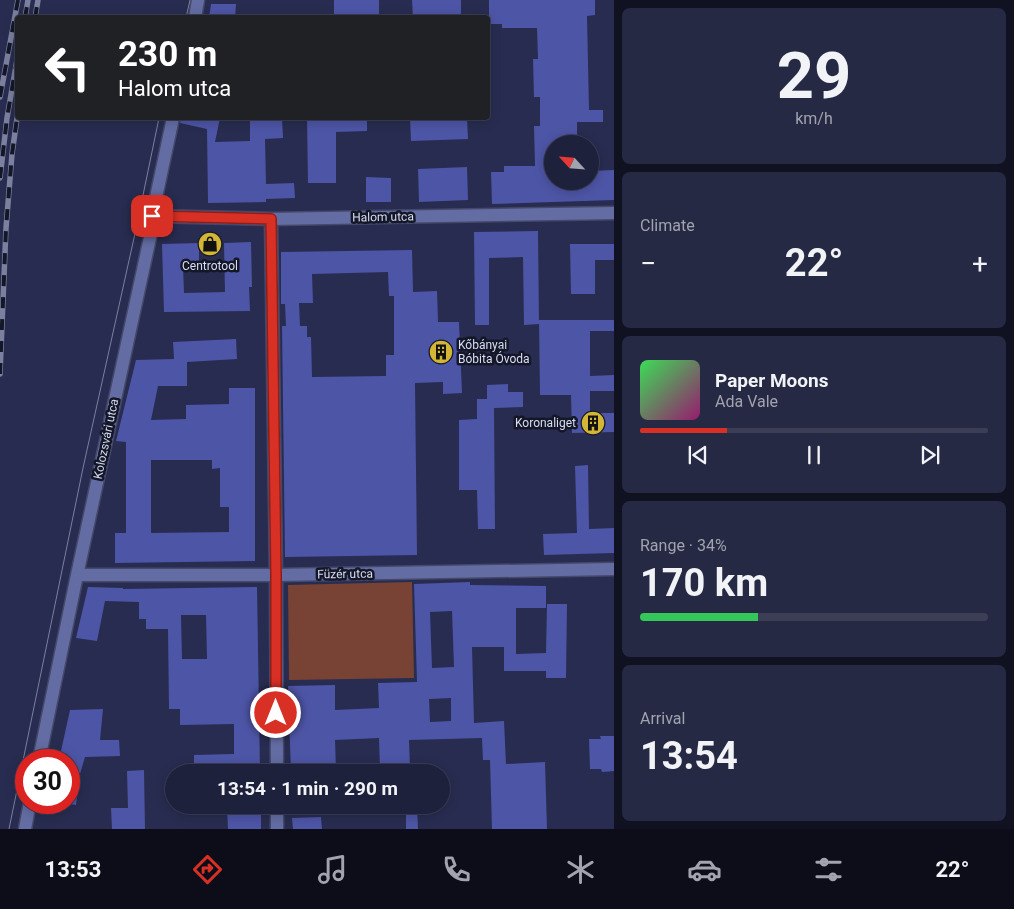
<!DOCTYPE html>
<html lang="en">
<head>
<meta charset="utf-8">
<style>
	body { margin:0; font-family:Roboto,sans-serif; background:#262943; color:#f1f3f6; height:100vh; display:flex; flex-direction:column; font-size:19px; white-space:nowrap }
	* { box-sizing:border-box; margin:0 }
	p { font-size:16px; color:#a1a3af }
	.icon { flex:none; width:28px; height:28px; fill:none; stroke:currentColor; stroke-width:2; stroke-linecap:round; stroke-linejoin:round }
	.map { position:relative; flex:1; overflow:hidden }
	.sheet { display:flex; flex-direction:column; gap:8px; padding:8px; background:#101221; width:400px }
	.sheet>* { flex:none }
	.guide { position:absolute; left:15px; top:15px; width:475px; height:105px; border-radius:5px; box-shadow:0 2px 12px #0003,0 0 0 1px #3c3e56; background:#202124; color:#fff; overflow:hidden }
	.needle { width:32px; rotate:296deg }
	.tools { position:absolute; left:544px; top:135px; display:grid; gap:10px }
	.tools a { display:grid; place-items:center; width:55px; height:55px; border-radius:50%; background:#1e213c; box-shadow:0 2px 12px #0003,0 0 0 1px #3c3e56; font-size:25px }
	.speed { position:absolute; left:15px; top:749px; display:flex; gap:10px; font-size:25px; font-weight:700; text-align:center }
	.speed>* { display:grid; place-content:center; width:65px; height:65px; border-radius:50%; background:#1e213c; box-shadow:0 2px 12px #0003,0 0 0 1px #3c3e56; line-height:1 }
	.speed .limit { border:8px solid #d22; background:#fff; color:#111 }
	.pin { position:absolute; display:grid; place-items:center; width:42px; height:42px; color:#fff; margin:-21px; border-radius:10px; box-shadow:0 2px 8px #0006 }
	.me { position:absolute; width:55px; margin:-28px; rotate:0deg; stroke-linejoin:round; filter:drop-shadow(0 0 4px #0008) }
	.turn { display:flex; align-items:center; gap:18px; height:105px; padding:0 20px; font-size:22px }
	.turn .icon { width:65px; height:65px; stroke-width:2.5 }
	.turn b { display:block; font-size:35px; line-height:42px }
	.big { font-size:38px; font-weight:700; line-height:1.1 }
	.sheet .widget { flex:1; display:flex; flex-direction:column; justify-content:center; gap:8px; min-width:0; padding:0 18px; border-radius:8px; background:#262943 }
	.sheet .dial { align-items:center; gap:0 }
	.dial b { font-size:65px; line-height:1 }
	.song { display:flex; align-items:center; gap:15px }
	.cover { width:60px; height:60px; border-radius:8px; background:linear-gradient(135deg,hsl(130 70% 55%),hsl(320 70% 35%)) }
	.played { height:5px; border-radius:2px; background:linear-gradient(90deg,#d93025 25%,#3c3e56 25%) }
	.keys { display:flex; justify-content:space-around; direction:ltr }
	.heat { display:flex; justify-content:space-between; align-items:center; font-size:28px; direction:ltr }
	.charge { height:8px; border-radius:4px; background:linear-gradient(90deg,#34c759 34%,#3c3e56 0) }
	.trip { position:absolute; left:165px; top:764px; width:285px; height:50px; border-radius:25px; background:#1e213c; box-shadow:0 2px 12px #0003,0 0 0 1px #3c3e56; font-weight:700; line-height:50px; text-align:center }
	.dock { display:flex; height:80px; justify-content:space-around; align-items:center; background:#0c0d18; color:#a1a3af }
	.dock .icon { width:35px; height:35px }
	.dock .selected { color:#d93025 }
	.dock b { font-size:22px; color:#f1f3f6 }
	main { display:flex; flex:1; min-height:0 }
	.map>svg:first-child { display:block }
</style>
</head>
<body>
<main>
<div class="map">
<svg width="614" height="829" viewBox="0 0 614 829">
	<rect width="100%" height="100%" fill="#282c50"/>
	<!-- green -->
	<path fill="#784334" d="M 412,582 L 414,678 L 289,680 L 288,585 Z"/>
	<!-- building -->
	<path fill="#4d55a6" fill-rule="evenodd" d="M 334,0 L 379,0 L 379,18 L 334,18 Z
		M 412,0 L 461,0 L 461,18 L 413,18 Z
		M 489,0 L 595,0 L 595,15 L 587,16 L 589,110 L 603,110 L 603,122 L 577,122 L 577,144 L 552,144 L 552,181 L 590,181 L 590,171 L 614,170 L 614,200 L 492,204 L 491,172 L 504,172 L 504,166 L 535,166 L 534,126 L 540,126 L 540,97 L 534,97 L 533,59 L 538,59 L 537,28 L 502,28 L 502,24 L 489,24 Z
		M 211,4 L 236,4 L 235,18 L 209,18 Z
		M 181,118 L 220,118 L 215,142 L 250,141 L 250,118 L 282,118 L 283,138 L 265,139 L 266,184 L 294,183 L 295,198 L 266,199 L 266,202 L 208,203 L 207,129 L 180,123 Z
		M 307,118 L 367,118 L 367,131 L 336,132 L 336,183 L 308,183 Z
		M 410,118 L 467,118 L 468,139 L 411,141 Z
		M 467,167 L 468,200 L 419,202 L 418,169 Z
		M 366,177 L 391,178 L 391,202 L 366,202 Z
		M 538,231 L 539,324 L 524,325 L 523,257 L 489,258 L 489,325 L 475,325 L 474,232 Z
		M 251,242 L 252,287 L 249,287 L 250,311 L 164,312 L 162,244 L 199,243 L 199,266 L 183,266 L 184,293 L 225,292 L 224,243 Z
		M 570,244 L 614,244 L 614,260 L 595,260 L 595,294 L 571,294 Z
		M 412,250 L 413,292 L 437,291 L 438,322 L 459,322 L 462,393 L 443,394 L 443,382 L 415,383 L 417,555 L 285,557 L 282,326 L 286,326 L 285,304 L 281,304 L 281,252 ZM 388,272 L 389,296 L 394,296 L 394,355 L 386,355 L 386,376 L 312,377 L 311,337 L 307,337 L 307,326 L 300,326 L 299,303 L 313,303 L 312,274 Z
		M 539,320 L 614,320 L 614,331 L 590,331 L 590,376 L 614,375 L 614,391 L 590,391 L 590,413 L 614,413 L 614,432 L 572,433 L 571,395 L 540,395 Z
		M 236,339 L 237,359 L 187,362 L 187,386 L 158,386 L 151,420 L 186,419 L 186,405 L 229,404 L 229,388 L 255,388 L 255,561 L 115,563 L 115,533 L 126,533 L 126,442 L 116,441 L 136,360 L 174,359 L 173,342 ZM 151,460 L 212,460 L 212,469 L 220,468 L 220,507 L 229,507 L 229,532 L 151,533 Z
		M 508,384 L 508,392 L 523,392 L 523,407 L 494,408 L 495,529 L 478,529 L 477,490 L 459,490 L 459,420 L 477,419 L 477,399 L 487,399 L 487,385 Z
		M 588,465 L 589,529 L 614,528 L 614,553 L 544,555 L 543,534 L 577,533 L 575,466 Z
		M 470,582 L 470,585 L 546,586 L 546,608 L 516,608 L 516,654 L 546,653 L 547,604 L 567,604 L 566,678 L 546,678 L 546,671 L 504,671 L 504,647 L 472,647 L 474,723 L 504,721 L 506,764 L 545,762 L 547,829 L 492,829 L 490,760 L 483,760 L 482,738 L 409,740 L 410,768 L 380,769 L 379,738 L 335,740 L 336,770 L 291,772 L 288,686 L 335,685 L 335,710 L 379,708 L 378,683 L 417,682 L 414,584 ZM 452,611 L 454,667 L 432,668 L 430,612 ZM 451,698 L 451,721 L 430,722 L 429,699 Z
		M 88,587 L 123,588 L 123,589 L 257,587 L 260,772 L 194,772 L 194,755 L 234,754 L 234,724 L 180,725 L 180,709 L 169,709 L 168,629 L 146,629 L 146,619 L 139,619 L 139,602 L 105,601 L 97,641 L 76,638 ZM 181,615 L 206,615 L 207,659 L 182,659 Z
		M 103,709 L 100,740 L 119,740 L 120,756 L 85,757 L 80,774 L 76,805 L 69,804 L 69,760 L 59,760 L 70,710 Z
		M 600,736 L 614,736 L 614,771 L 602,772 L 601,769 L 590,769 L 589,739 L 601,739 Z
		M 144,770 L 145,829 L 112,829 L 111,808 L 128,808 L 127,771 Z
		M 227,805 L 261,805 L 261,829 L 228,829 Z
		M 406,805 L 417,805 L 418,829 L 406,829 Z
		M 321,817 L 322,829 L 293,829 L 292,818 Z"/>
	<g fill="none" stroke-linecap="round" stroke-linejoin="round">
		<!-- minor casing -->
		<g stroke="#44486a" stroke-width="15">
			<path id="minor" d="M 195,18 L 198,0
				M 152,216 L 271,219 L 614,213
				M 271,219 L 276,575 L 277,772
				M 77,575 L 276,575 L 614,569
				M 39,760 L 77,575 L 151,233 L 152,216 L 173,118
				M 277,805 L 277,829
				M 25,829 L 30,802"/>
		</g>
		<!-- minor -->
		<use href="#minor" stroke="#646da3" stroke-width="12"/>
		<!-- tram -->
		<path stroke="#7b809e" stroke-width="1" d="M 186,18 L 190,0
			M 9,829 L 83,468 L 136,229 L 159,118"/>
		<!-- rail casing -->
		<g stroke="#7b809e" stroke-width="5.5">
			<path id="rail" d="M 25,18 L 28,0
				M 35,18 L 38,0
				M 0,97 L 18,0
				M 0,178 L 7,118 L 18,54
				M 0,374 L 6,228 L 12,154 L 18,111"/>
		</g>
		<!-- rail -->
		<use href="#rail" stroke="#141727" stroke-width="4" stroke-dasharray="11" stroke-linecap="butt"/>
	</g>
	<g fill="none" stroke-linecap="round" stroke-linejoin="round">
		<!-- route casing -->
		<g stroke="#8d1f18" stroke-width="12">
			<path id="route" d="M 152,216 L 271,219 L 276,575 L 276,713"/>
		</g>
		<!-- route -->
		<use href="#route" stroke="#d93025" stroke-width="9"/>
	</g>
	<!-- icons -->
	<defs>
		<g id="shop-disc" transform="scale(1.25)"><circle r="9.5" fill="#d3b635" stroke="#141727"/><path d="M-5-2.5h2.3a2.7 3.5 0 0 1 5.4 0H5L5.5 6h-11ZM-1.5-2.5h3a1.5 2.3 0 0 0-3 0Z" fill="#111"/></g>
		<g id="building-disc" transform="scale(1.25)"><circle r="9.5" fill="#d3b635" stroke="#141727"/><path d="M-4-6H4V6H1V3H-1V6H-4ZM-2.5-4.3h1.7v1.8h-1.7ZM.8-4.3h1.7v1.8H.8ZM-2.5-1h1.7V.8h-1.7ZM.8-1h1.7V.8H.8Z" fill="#111"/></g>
	</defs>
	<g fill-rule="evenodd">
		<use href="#shop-disc" x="210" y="244"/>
		<use href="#building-disc" x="441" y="352"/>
		<use href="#building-disc" x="593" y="423"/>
	</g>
	<g text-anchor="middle" stroke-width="5" stroke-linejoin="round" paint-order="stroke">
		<!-- street labels -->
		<g font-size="12" fill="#d8ddf4" stroke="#141727">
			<text transform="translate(383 217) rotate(-1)" y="4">Halom utca</text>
			<text transform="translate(106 439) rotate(-78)" y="4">Kolozsvári utca</text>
			<text transform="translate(345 574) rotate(-1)" y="4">Füzér utca</text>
		</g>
		<!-- poi labels -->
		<g font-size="12" fill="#d8ddf4" stroke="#141727">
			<text x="210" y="270">Centrotool</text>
			<text x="458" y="349" text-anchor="start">Kőbányai<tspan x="458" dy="14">Bóbita Óvoda</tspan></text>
			<text x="576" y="427" text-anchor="end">Koronaliget</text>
		</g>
	</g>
</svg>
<div class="tools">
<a><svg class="needle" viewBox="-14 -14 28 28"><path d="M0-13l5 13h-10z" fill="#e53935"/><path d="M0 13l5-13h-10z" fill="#a1a3af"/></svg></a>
</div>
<div class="speed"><div class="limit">30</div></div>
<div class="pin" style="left:152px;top:216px;background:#d93025"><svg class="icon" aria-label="arrive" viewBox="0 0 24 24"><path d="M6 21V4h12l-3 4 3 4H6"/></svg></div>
<svg class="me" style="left:276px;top:713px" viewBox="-20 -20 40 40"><circle r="17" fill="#d93025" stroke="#fff" stroke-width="3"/><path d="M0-11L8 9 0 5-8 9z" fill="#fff"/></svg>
<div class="trip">13:54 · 1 min · 290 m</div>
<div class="guide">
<div class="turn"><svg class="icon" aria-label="left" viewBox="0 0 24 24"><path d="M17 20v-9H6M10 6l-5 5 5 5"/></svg><div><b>230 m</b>Halom utca</div></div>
</div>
</div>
<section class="sheet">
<div class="widget dial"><b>29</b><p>km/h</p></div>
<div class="widget"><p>Climate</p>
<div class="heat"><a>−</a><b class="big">22°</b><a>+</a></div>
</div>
<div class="widget">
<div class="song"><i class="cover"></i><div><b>Paper Moons</b><p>Ada Vale</p></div></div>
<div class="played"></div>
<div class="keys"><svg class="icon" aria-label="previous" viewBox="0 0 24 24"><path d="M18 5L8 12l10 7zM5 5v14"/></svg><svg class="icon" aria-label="pause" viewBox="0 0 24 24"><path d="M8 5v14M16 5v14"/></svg><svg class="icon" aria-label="next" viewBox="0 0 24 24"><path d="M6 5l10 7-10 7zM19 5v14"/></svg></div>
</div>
<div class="widget"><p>Range · 34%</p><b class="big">170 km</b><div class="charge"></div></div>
<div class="widget"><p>Arrival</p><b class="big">13:54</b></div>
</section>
</main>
<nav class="dock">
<b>13:53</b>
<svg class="icon selected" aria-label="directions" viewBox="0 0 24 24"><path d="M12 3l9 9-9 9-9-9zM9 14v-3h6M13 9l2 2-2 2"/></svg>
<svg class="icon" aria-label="music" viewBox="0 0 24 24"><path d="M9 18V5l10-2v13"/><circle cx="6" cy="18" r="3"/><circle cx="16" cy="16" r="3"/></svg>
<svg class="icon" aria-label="phone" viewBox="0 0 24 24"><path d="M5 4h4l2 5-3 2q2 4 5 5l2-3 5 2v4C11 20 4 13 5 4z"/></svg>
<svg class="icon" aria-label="climate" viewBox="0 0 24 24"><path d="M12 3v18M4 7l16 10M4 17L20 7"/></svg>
<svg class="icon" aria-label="car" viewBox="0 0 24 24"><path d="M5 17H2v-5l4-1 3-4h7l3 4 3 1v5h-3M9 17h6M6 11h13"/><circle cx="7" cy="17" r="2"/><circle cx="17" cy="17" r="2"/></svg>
<svg class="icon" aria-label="filters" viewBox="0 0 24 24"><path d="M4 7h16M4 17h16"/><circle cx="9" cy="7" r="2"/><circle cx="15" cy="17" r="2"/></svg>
<b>22°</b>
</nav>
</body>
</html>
